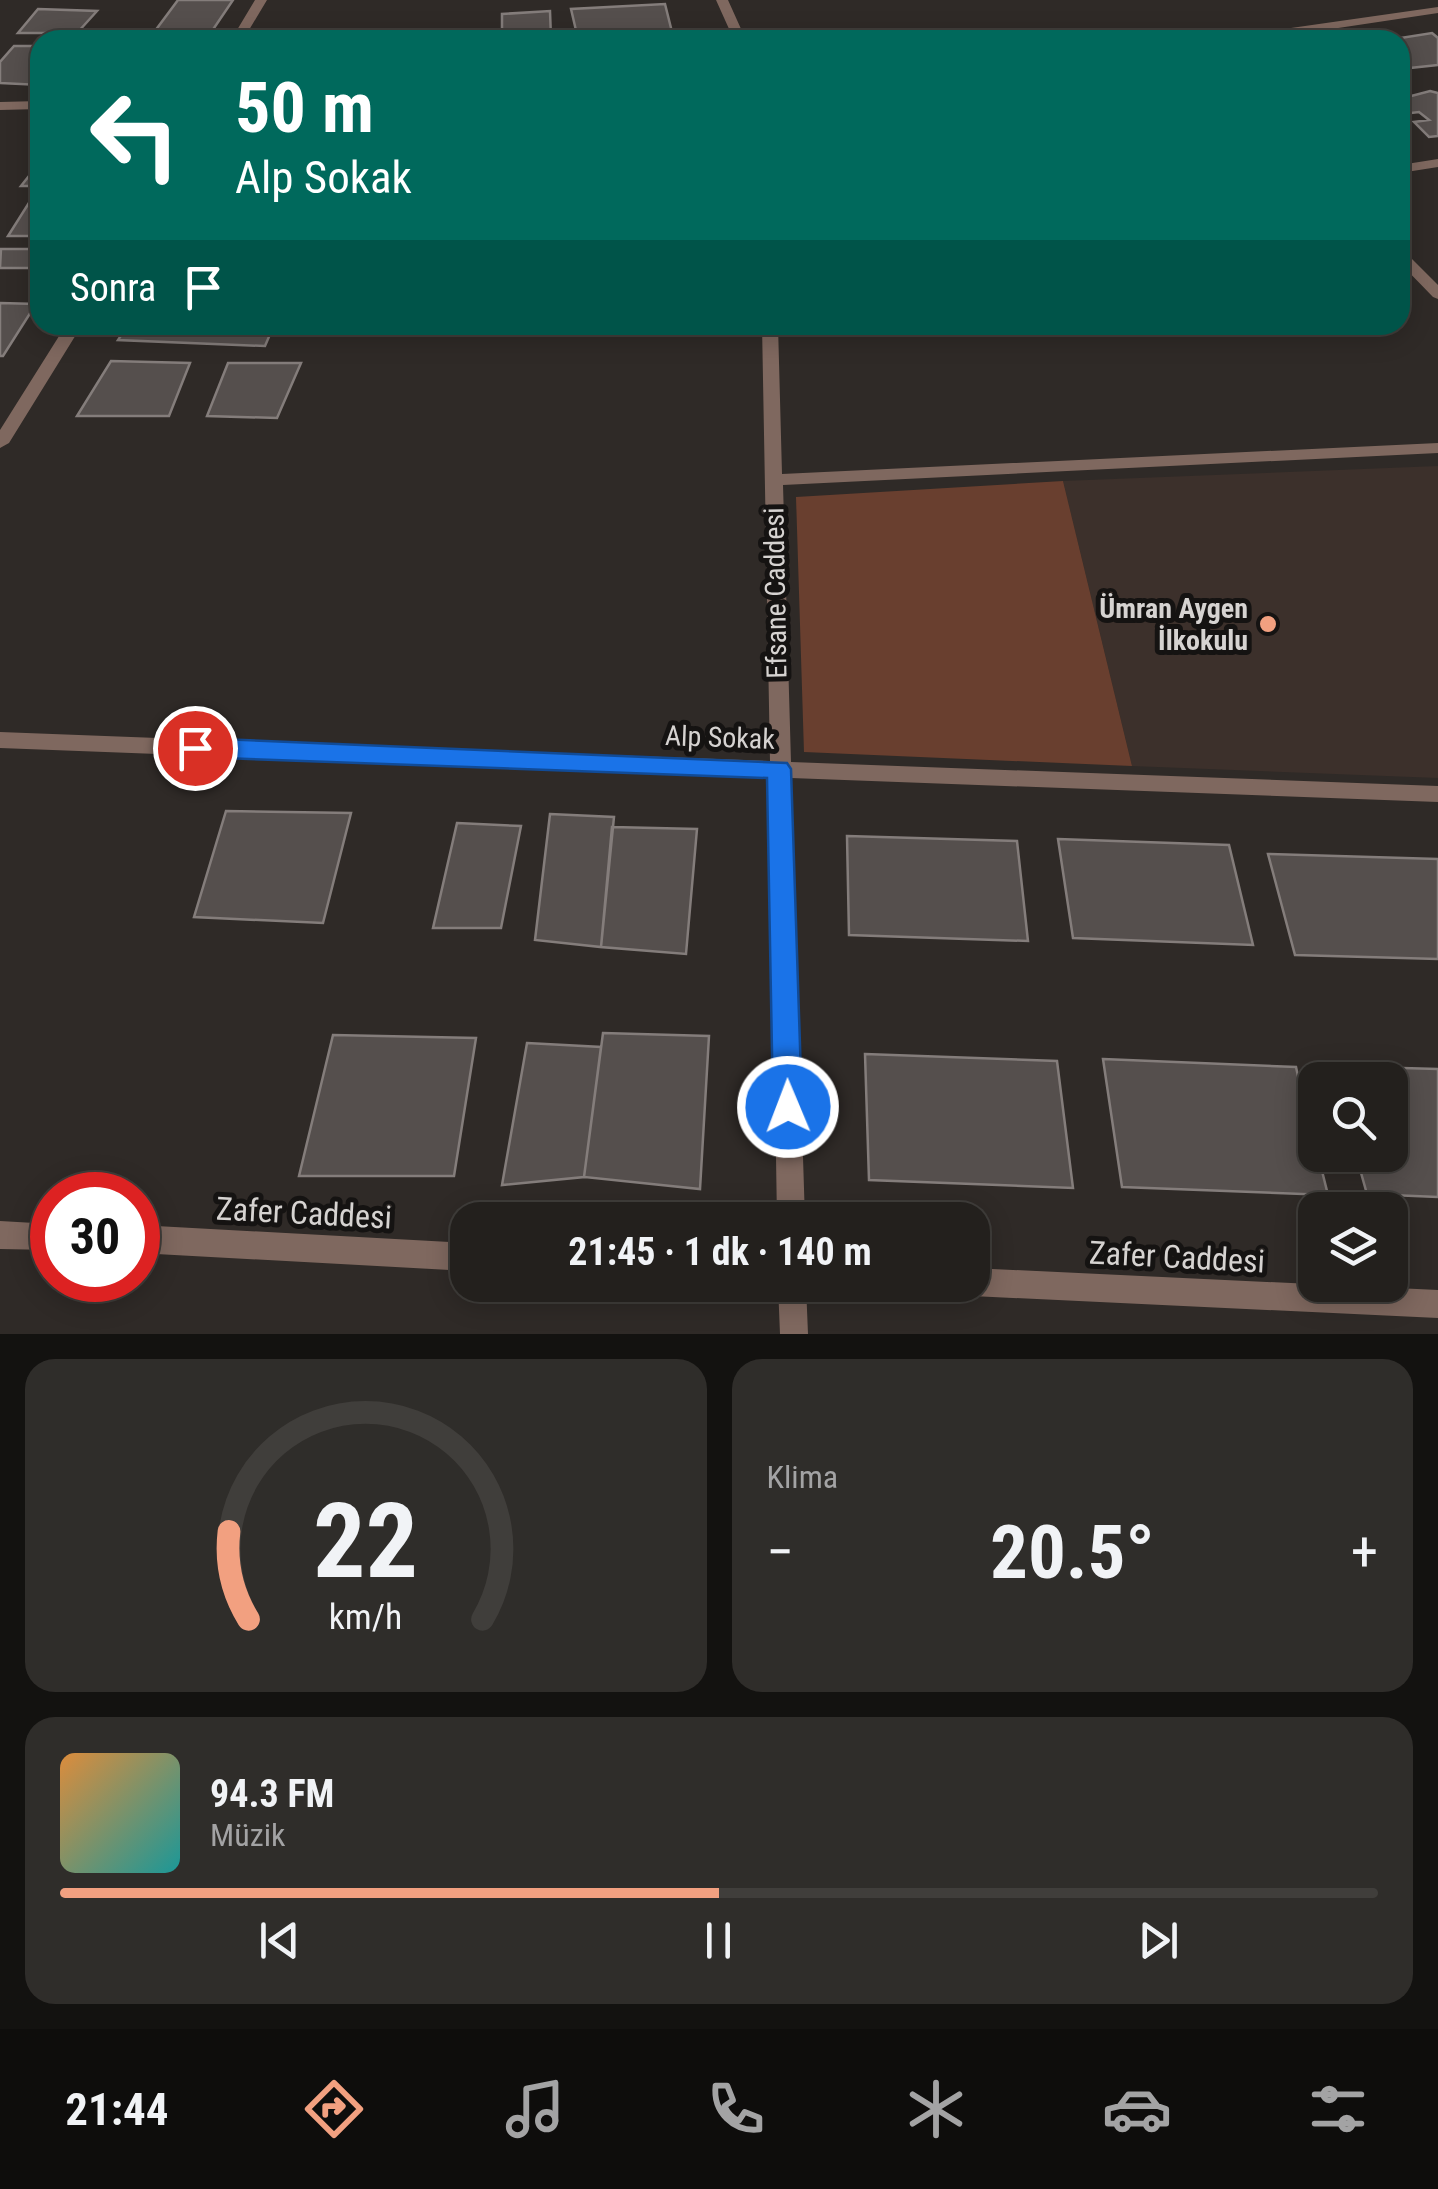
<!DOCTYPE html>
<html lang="tr">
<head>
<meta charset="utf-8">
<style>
	body { margin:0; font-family:"Roboto Condensed",sans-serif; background:#2f2d2a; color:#f1f3f6; height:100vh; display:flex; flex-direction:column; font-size:38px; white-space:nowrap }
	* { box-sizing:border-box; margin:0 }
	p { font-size:32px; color:#a3a3a4 }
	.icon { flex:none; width:55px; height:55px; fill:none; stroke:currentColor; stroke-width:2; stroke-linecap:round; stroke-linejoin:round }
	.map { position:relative; height:1334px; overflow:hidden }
	.side { display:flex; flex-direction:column; gap:25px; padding:25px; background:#131210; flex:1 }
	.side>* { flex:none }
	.banner { position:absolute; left:30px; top:30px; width:1380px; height:305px; border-radius:30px; box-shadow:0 5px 25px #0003,0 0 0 2px #403e3b; background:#00695c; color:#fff; overflow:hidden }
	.buttons { position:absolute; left:1298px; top:1062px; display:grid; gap:20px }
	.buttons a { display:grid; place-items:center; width:110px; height:110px; border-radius:20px; background:#23201d; box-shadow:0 5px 25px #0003,0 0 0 2px #403e3b; font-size:50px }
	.speed { position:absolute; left:30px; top:1172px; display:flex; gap:20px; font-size:50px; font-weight:700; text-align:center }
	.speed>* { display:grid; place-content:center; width:130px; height:130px; border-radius:50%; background:#23201d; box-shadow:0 5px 25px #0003,0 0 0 2px #403e3b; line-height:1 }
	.speed .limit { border:15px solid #d22; background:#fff; color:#111 }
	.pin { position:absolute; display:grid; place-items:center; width:85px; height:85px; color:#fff; margin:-42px; border:5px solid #fff; border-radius:50%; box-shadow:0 2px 10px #0007 }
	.me { position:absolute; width:110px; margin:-55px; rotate:359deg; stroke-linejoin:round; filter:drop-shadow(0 0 8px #0008) }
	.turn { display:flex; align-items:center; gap:35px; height:210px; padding:0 40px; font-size:45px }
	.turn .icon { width:130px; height:130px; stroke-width:2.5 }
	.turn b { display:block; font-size:70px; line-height:85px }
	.then { display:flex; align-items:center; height:95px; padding:0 40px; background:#0003; gap:20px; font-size:38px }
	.big { font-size:75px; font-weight:700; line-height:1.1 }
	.side .tile { flex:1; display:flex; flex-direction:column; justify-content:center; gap:15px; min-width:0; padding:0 35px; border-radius:30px; background:#2f2d2a }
	.side .dial { align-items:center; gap:0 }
	.dial svg { height:260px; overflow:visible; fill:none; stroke:#403e3b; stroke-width:7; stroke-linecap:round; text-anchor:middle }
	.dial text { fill:#f1f3f6; stroke:none }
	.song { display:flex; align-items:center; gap:30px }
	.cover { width:120px; height:120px; border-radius:15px; background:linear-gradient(135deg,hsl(30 70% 55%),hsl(180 70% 35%)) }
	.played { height:10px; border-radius:5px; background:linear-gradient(90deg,#f2a080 50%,#403e3b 50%) }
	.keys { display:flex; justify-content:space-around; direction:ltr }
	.heat { display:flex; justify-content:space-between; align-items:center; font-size:55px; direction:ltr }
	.side .tiles { flex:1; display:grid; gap:25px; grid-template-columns:1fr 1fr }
	.tile:last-child { grid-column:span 2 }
	.trip { position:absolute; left:450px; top:1202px; width:540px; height:100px; border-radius:30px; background:#23201d; box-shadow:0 5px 25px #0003,0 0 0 2px #403e3b; font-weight:700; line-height:100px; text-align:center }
	.dock { display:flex; height:160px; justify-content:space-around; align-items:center; background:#0e0d0c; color:#a3a3a4 }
	.dock .icon { width:70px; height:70px }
	.dock .selected { color:#f2a080 }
	.dock b { font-size:45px; color:#f1f3f6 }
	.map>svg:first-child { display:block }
</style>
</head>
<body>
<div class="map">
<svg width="1438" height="1334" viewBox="0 0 1438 1334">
	<rect width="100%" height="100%" fill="#2f2a27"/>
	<!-- built -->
	<path fill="#3c302b" d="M 1438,466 L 1438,778 L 1132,766 L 1063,481 Z"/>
	<!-- green -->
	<path fill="#693f2f" d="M 1063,481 L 1132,766 L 804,752 L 796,497 Z"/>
	<!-- building -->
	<path fill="#554f4d" stroke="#847d7b" stroke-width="2.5" d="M 178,0 L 233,0 L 210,34 L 152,35 Z
		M 665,4 L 672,32 L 578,39 L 571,9 Z
		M 38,9 L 97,11 L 77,33 L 18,33 Z
		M 550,11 L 551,38 L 502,40 L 502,14 Z
		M 1432,33 L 1438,38 L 1438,65 L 1400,69 L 1400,40 L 1388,40 Z
		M 14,46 L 40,46 L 40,85 L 0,83 L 0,62 Z
		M 1430,91 L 1438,93 L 1438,136 L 1429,137 L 1414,122 L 1429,120 L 1419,112 L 1402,114 L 1400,99 Z
		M 40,162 L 40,186 L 21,186 Z
		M 32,198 L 40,198 L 40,236 L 8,236 Z
		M 1,249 L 40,249 L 40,268 L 0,268 Z
		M 0,303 L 36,304 L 3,356 L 0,356 Z
		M 128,325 L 274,325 L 265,346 L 118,340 Z
		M 111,361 L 190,363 L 169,416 L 77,416 Z
		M 228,363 L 301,363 L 277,418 L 207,416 Z
		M 226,811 L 351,813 L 323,923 L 194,917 Z
		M 550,814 L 614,817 L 601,947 L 535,940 Z
		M 457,823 L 521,826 L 501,928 L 433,928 Z
		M 612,827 L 697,829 L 686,954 L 601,947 Z
		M 847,836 L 1017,841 L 1028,941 L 849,935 Z
		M 1058,839 L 1229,845 L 1253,945 L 1073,938 Z
		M 1268,854 L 1438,859 L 1438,959 L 1295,955 Z
		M 603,1033 L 709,1036 L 700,1189 L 584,1177 Z
		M 333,1035 L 476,1038 L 454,1176 L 299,1176 Z
		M 527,1043 L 601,1047 L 584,1177 L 502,1185 Z
		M 865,1054 L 1057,1061 L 1073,1188 L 869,1180 Z
		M 1103,1059 L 1296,1067 L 1315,1155 L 1318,1155 L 1328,1195 L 1122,1187 Z
		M 1331,1066 L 1438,1069 L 1438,1197 L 1367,1194 L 1356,1155 L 1390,1155 L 1390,1080 L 1335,1080 Z"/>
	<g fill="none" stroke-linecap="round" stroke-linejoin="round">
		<!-- street -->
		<path fill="#7f685f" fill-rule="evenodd" d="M 255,0 L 267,0 L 243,40 L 231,40 Z
			M 716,0 L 728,0 L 746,40 L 734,40 Z
			M 1438,7 L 1438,13 L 1259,40 L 1229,40 L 1235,36 Z
			M 40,101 L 40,109 L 0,110 L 0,102 Z
			M 1438,159 L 1438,167 L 1400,173 L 1400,165 Z
			M 1400,251 L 1405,252 L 1438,285 L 1438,299 L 1433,297 L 1400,263 Z
			M 66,325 L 82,325 L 9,443 L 0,448 L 0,430 Z
			M 762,325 L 778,325 L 782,474 L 1438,443 L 1438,453 L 783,485 L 791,762 L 1438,786 L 1438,802 L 791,778 L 805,1220 L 777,1220 L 770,777 L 0,748 L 0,732 L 770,761 Z
			M 0,1221 L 52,1224 L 52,1250 L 0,1249 Z
			M 138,1225 L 468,1243 L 468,1271 L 138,1253 Z
			M 972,1268 L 1438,1290 L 1438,1318 L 972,1296 L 962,1292 L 959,1285 L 972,1285 Z
			M 778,1285 L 806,1285 L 808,1334 L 780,1334 Z"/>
	</g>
	<!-- route -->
	<path fill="#1a73e8" stroke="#114b97" stroke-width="2.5" d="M 195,738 L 787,763 L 791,769 L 802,1107 L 798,1117 L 788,1121 L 777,1117 L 773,1107 L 767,778 L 195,757 L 183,748 Z"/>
	<!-- markers -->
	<circle fill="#f2a080" stroke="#151312" stroke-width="4" cx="1268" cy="624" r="10"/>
	<g text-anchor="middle" stroke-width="10" stroke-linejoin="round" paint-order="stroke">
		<!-- street labels -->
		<g font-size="28" fill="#d6d3d1" stroke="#151312">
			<text transform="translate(775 593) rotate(-91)" y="10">Efsane Caddesi</text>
			<text transform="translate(720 737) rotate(2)" y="10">Alp Sokak</text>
		</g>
		<!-- poi labels -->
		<g font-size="28" font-weight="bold" fill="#d6d3d1" stroke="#151312" text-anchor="end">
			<text x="1248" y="618">Ümran Aygen<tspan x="1248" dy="32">İlkokulu</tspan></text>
		</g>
		<!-- near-street labels -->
		<g font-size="32" fill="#d6d3d1" stroke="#151312">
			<text transform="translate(304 1213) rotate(3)" y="11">Zafer Caddesi</text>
			<text transform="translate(1177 1257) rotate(3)" y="11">Zafer Caddesi</text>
		</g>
	</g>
</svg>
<div class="buttons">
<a><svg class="icon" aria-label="search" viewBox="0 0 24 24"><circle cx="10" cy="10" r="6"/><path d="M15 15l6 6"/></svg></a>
<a><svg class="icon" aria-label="layers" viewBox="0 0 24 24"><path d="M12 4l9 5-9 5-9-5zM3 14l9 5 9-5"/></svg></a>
</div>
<div class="speed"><div class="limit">30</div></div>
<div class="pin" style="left:195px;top:748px;background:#d93025"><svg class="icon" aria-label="arrive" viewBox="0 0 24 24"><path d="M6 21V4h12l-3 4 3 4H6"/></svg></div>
<svg class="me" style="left:788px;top:1107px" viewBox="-20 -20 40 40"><circle r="17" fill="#1a73e8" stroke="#fff" stroke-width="3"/><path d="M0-11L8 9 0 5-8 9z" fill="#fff"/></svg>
<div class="trip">21:45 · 1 dk · 140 m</div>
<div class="banner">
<div class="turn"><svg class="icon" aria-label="left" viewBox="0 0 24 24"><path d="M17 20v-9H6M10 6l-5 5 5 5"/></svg><div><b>50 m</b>Alp Sokak</div></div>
<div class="then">Sonra<svg class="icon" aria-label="arrive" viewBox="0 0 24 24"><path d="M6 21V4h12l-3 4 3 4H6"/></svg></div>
</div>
</div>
<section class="side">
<div class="tiles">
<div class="tile dial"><svg viewBox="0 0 100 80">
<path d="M14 69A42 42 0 1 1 86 69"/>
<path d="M14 69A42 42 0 0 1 8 42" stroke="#f2a080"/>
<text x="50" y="56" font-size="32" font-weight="700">22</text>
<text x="50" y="72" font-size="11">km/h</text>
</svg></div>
<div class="tile"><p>Klima</p>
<div class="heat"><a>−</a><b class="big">20.5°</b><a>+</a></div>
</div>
<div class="tile">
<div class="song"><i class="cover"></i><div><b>94.3 FM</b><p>Müzik</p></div></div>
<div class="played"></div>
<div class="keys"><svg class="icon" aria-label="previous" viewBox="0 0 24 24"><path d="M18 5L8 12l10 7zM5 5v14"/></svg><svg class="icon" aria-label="pause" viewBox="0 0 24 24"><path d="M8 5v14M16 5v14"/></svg><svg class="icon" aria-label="next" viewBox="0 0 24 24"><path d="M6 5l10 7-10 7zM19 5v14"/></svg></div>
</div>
</div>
</section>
<nav class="dock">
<b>21:44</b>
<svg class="icon selected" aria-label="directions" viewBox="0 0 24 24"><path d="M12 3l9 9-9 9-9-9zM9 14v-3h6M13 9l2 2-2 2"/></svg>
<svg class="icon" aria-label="music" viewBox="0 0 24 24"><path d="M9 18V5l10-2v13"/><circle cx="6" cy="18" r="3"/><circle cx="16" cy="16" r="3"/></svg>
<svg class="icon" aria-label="phone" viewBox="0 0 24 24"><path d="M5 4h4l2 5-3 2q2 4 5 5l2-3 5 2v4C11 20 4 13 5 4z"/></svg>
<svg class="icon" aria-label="climate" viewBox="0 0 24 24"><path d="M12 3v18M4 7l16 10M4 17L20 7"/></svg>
<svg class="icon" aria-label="car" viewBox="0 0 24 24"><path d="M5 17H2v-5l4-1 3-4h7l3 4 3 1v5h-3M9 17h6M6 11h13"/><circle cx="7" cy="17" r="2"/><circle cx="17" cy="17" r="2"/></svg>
<svg class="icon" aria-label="filters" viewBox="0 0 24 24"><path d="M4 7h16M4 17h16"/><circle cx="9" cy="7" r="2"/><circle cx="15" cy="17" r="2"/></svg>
</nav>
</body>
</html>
